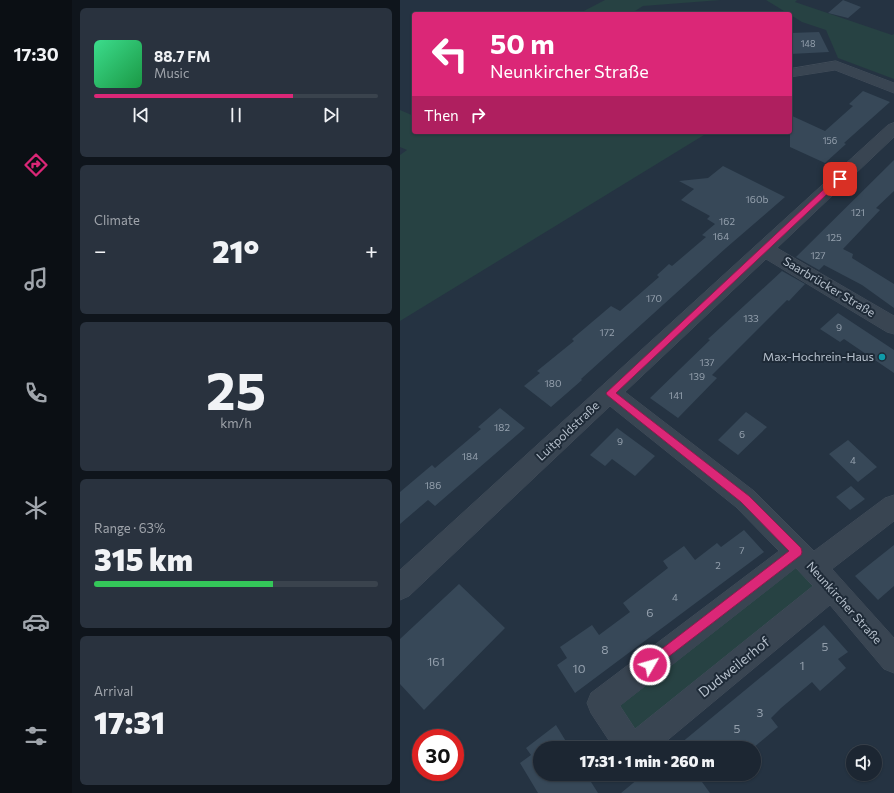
<!DOCTYPE html>
<html lang="en">
<head>
<meta charset="utf-8">
<style>
	body { margin:0; font-family:Commissioner,sans-serif; background:#29323e; color:#f1f3f6; height:100vh; display:flex; flex-direction:column; font-size:15px; white-space:nowrap }
	* { box-sizing:border-box; margin:0 }
	p { font-size:13px; color:#a0a5ac }
	.icon { flex:none; width:22px; height:22px; fill:none; stroke:currentColor; stroke-width:2; stroke-linecap:round; stroke-linejoin:round }
	.map { position:relative; flex:1; overflow:hidden }
	.details { display:flex; flex-direction:column; gap:8px; padding:8px; background:#0f151c; width:328px }
	.details>* { flex:none }
	.hud { position:absolute; left:12px; top:12px; width:380px; height:122px; border-radius:4px; box-shadow:0 1px 3px #0004,0 0 0 1px #3a434d; background:#db2777; color:#fff; overflow:hidden }
	.tools { position:absolute; left:446px; top:745px; display:grid; gap:8px }
	.tools a { display:grid; place-items:center; width:36px; height:36px; border-radius:50%; background:#1c2632; box-shadow:0 1px 3px #0004,0 0 0 1px #3a434d; font-size:20px }
	.speed { position:absolute; left:12px; top:729px; display:flex; gap:8px; font-size:20px; font-weight:700; text-align:center }
	.speed>* { display:grid; place-content:center; width:52px; height:52px; border-radius:50%; background:#1c2632; box-shadow:0 1px 3px #0004,0 0 0 1px #3a434d; line-height:1 }
	.speed .limit { border:6px solid #d22; background:#fff; color:#111 }
	.pin { position:absolute; display:grid; place-items:center; width:34px; height:34px; color:#fff; margin:-17px; border-radius:8px; box-shadow:0 2px 6px #0006 }
	.me { position:absolute; width:44px; margin:-22px; rotate:52deg; stroke-linejoin:round; filter:drop-shadow(0 0 3px #0008) }
	.turn { display:flex; align-items:center; gap:14px; height:84px; padding:0 12px; font-size:18px }
	.turn .icon { width:52px; height:52px; stroke-width:2.5 }
	.turn b { display:block; font-size:28px; line-height:34px }
	.then { display:flex; align-items:center; height:38px; padding:0 12px; background:#0003; gap:8px; font-size:15px }
	.big { font-size:30px; font-weight:800; line-height:1.1 }
	.details .widget { flex:1; display:flex; flex-direction:column; justify-content:center; gap:6px; min-width:0; padding:0 14px; border-radius:6px; background:#29323e }
	.details .dial { align-items:center; gap:0 }
	.dial b { font-size:52px; line-height:1 }
	.song { display:flex; align-items:center; gap:12px }
	.cover { width:48px; height:48px; border-radius:6px; background:linear-gradient(135deg,hsl(150 70% 55%),hsl(140 70% 35%)) }
	.played { height:4px; border-radius:2px; background:linear-gradient(90deg,#db2777 70%,#3a434d 70%) }
	.keys { display:flex; justify-content:space-around; direction:ltr }
	.heat { display:flex; justify-content:space-between; align-items:center; font-size:22px; direction:ltr }
	.charge { height:6px; border-radius:3px; background:linear-gradient(90deg,#34c759 63%,#3a434d 0) }
	.trip { position:absolute; left:133px; top:741px; width:228px; height:40px; border-radius:20px; background:#1c2632; box-shadow:0 1px 3px #0004,0 0 0 1px #3a434d; font-weight:800; line-height:40px; text-align:center }
	main { display:flex; flex:1; min-height:0 }
	.dock { display:flex; flex-direction:column; width:72px; justify-content:space-around; align-items:center; background:#0b0f14; color:#a0a5ac }
	.dock .icon { width:28px; height:28px }
	.dock .active { color:#db2777 }
	.dock b { font-size:18px; color:#f1f3f6 }
	.map>svg:first-child { display:block }
</style>
</head>
<body>
<main>
<nav class="dock">
<b>17:30</b>
<svg class="icon active" aria-label="directions" viewBox="0 0 24 24"><path d="M12 3l9 9-9 9-9-9zM9 14v-3h6M13 9l2 2-2 2"/></svg>
<svg class="icon" aria-label="music" viewBox="0 0 24 24"><path d="M9 18V5l10-2v13"/><circle cx="6" cy="18" r="3"/><circle cx="16" cy="16" r="3"/></svg>
<svg class="icon" aria-label="phone" viewBox="0 0 24 24"><path d="M5 4h4l2 5-3 2q2 4 5 5l2-3 5 2v4C11 20 4 13 5 4z"/></svg>
<svg class="icon" aria-label="climate" viewBox="0 0 24 24"><path d="M12 3v18M4 7l16 10M4 17L20 7"/></svg>
<svg class="icon" aria-label="car" viewBox="0 0 24 24"><path d="M5 17H2v-5l4-1 3-4h7l3 4 3 1v5h-3M9 17h6M6 11h13"/><circle cx="7" cy="17" r="2"/><circle cx="17" cy="17" r="2"/></svg>
<svg class="icon" aria-label="filters" viewBox="0 0 24 24"><path d="M4 7h16M4 17h16"/><circle cx="9" cy="7" r="2"/><circle cx="15" cy="17" r="2"/></svg>
</nav>
<section class="details">
<div class="widget">
<div class="song"><i class="cover"></i><div><b>88.7 FM</b><p>Music</p></div></div>
<div class="played"></div>
<div class="keys"><svg class="icon" aria-label="previous" viewBox="0 0 24 24"><path d="M18 5L8 12l10 7zM5 5v14"/></svg><svg class="icon" aria-label="pause" viewBox="0 0 24 24"><path d="M8 5v14M16 5v14"/></svg><svg class="icon" aria-label="next" viewBox="0 0 24 24"><path d="M6 5l10 7-10 7zM19 5v14"/></svg></div>
</div>
<div class="widget"><p>Climate</p>
<div class="heat"><a>−</a><b class="big">21°</b><a>+</a></div>
</div>
<div class="widget dial"><b>25</b><p>km/h</p></div>
<div class="widget"><p>Range · 63%</p><b class="big">315 km</b><div class="charge"></div></div>
<div class="widget"><p>Arrival</p><b class="big">17:31</b></div>
</section>
<div class="map">
<svg width="494" height="793" viewBox="0 0 494 793">
	<rect width="100%" height="100%" fill="#253342"/>
	<!-- green -->
	<path fill="#274243" d="M 205,0 L 321,0 L 243,6 L 230,14 L 178,14 Z
		M 366,0 L 397,0 L 395,2 L 492,35 L 494,34 L 494,79 L 438,58 L 426,30 L 402,22 Z
		M 0,110 L 14,116 L 14,132 L 299,132 L 304,135 L 0,321 L 0,155 L 7,150 L 0,147 Z
		M 397,552 L 432,587 L 235,748 L 201,703 Z"/>
	<!-- building -->
	<path fill="#374858" d="M 443,0 L 461,7 L 448,18 L 428,13 Z
		M 419,32 L 429,52 L 390,54 L 390,33 Z
		M 463,91 L 490,102 L 444,143 L 446,144 L 425,163 L 390,147 L 390,115 L 425,131 L 453,106 L 449,104 Z
		M 494,160 L 494,191 L 476,208 L 480,210 L 443,249 L 453,254 L 452,258 L 494,284 L 494,308 L 462,285 L 424,265 L 419,270 L 396,257 Z
		M 323,166 L 385,197 L 326,248 L 181,379 L 182,380 L 151,407 L 124,386 L 140,373 L 137,371 L 174,341 L 172,339 L 211,306 L 220,311 L 259,277 L 257,275 L 269,264 L 272,266 L 306,237 L 302,235 L 315,224 L 307,219 L 310,216 L 281,200 L 294,189 L 279,181 L 308,178 Z
		M 382,271 L 405,284 L 389,301 L 387,300 L 312,375 L 317,378 L 278,418 L 250,398 L 310,340 L 308,339 Z
		M 438,313 L 494,350 L 494,373 L 444,339 L 440,342 L 420,329 Z
		M 100,408 L 125,428 L 35,506 L 28,500 L 0,524 L 0,492 L 32,465 L 35,468 L 81,429 L 78,427 Z
		M 346,412 L 367,427 L 338,455 L 318,440 Z
		M 217,428 L 255,456 L 235,476 L 212,459 L 205,466 L 190,455 Z
		M 448,440 L 477,467 L 458,482 L 429,454 Z
		M 451,486 L 465,499 L 450,510 L 436,497 Z
		M 344,530 L 364,552 L 175,693 L 157,665 L 167,658 L 160,647 L 192,625 L 199,635 L 230,612 L 223,603 L 268,568 L 263,561 L 284,546 L 295,560 L 317,543 L 321,547 Z
		M 494,545 L 494,586 L 478,600 L 455,576 Z
		M 59,584 L 105,628 L 24,710 L 0,684 L 0,639 Z
		M 424,625 L 448,652 L 438,659 L 446,668 L 420,691 L 412,682 L 381,708 L 371,718 L 378,727 L 353,748 L 275,748 Z
		M 156,725 L 170,748 L 140,748 L 140,774 L 186,774 L 198,793 L 138,793 L 120,763 L 131,755 L 126,748 Z
		M 244,774 L 310,774 L 302,782 L 310,793 L 221,793 Z"/>
	<g fill="none" stroke-linecap="round" stroke-linejoin="round">
		<!-- minor casing -->
		<g stroke="#434e5b" stroke-width="1">
			<path id="minor" d="M 436,61 L 494,83 L 494,93 L 435,70 L 390,77 L 390,69 Z
				M 494,123 L 494,137 L 377,248 L 494,316 L 494,334 L 487,332 L 366,259 L 225,392 L 354,491 L 414,551 L 485,498 L 494,495 L 494,521 L 432,569 L 494,638 L 494,673 L 484,669 L 430,605 L 258,748 L 214,748 L 191,713 L 187,703 L 191,693 L 379,551 L 336,507 L 210,406 L 9,596 L 0,600 L 0,570 L 488,125 ZM 396,568 L 413,586 L 235,729 L 220,706 Z"/>
		</g>
		<!-- minor -->
		<use href="#minor" fill="#394552" fill-rule="evenodd"/>
	</g>
	<!-- route -->
	<path fill="#db2777" stroke="#8e194d" d="M 440,176 L 442,177 L 442,180 L 216,393 L 349,496 L 401,548 L 402,552 L 401,555 L 250,671 L 246,669 L 244,665 L 246,661 L 389,551 L 341,502 L 207,395 L 206,393 L 437,177 Z"/>
	<!-- markers -->
	<circle fill="#0f9aa8" stroke="#1e2a37" stroke-width="1.5" cx="482" cy="357" r="4"/>
	<g text-anchor="middle" stroke-width="4" stroke-linejoin="round" paint-order="stroke">
		<!-- far-number labels -->
		<g font-size="9" fill="#94a0ad">
			<text x="408" y="47">148</text>
			<text x="430" y="144">156</text>
		</g>
		<!-- number labels -->
		<g font-size="10" fill="#94a0ad">
			<text x="357" y="203">160b</text>
			<text x="458" y="216">121</text>
			<text x="327" y="225">162</text>
			<text x="321" y="240">164</text>
			<text x="434" y="241">125</text>
			<text x="418" y="259">127</text>
			<text x="254" y="302">170</text>
			<text x="351" y="322">133</text>
			<text x="439" y="331">9</text>
			<text x="207" y="336">172</text>
			<text x="307" y="366">137</text>
			<text x="297" y="380">139</text>
			<text x="153" y="387">180</text>
			<text x="276" y="399">141</text>
			<text x="102" y="431">182</text>
			<text x="342" y="438">6</text>
			<text x="220" y="445">9</text>
			<text x="70" y="460">184</text>
			<text x="453" y="464">4</text>
			<text x="33" y="489">186</text>
			<text x="342" y="554">7</text>
			<text x="318" y="569">2</text>
			<text x="275" y="601">4</text>
		</g>
		<!-- street labels -->
		<g font-size="12" fill="#b6c0cc" stroke="#1e2a37">
			<text transform="translate(429 287) rotate(31)" y="4">Saarbrücker Straße</text>
			<text transform="translate(168 431) rotate(-43)" y="4">Luitpoldstraße</text>
			<text transform="translate(444 603) rotate(48)" y="4">Neunkircher Straße</text>
		</g>
		<!-- poi labels -->
		<g font-size="12" fill="#b6c0cc" stroke="#1e2a37" text-anchor="end">
			<text x="474" y="361">Max-Hochrein-Haus</text>
		</g>
		<!-- near-number labels -->
		<g font-size="12" fill="#94a0ad">
			<text x="250" y="617">6</text>
			<text x="425" y="651">5</text>
			<text x="205" y="654">8</text>
			<text x="36" y="666">161</text>
			<text x="402" y="670">1</text>
			<text x="179" y="673">10</text>
			<text x="360" y="717">3</text>
			<text x="337" y="733">5</text>
		</g>
		<!-- near-street labels -->
		<g font-size="14" fill="#b6c0cc" stroke="#1e2a37">
			<text transform="translate(334 667) rotate(-39)" y="5">Dudweilerhof</text>
		</g>
	</g>
</svg>
<div class="tools">
<a><svg class="icon" aria-label="sound" viewBox="0 0 24 24"><path d="M4 9h4l5-4v14l-5-4H4zM17 9q2 3 0 6"/></svg></a>
</div>
<div class="speed"><div class="limit">30</div></div>
<div class="pin" style="left:440px;top:179px;background:#d93025"><svg class="icon" aria-label="arrive" viewBox="0 0 24 24"><path d="M6 21V4h12l-3 4 3 4H6"/></svg></div>
<svg class="me" style="left:250px;top:665px" viewBox="-20 -20 40 40"><circle r="17" fill="#db2777" stroke="#fff" stroke-width="3"/><path d="M0-11L8 9 0 5-8 9z" fill="#fff"/></svg>
<div class="trip">17:31 · 1 min · 260 m</div>
<div class="hud">
<div class="turn"><svg class="icon" aria-label="left" viewBox="0 0 24 24"><path d="M17 20v-9H6M10 6l-5 5 5 5"/></svg><div><b>50 m</b>Neunkircher Straße</div></div>
<div class="then">Then<svg class="icon" aria-label="right" viewBox="0 0 24 24"><path d="M7 20v-9h11M14 6l5 5-5 5"/></svg></div>
</div>
</div>
</main>
</body>
</html>
